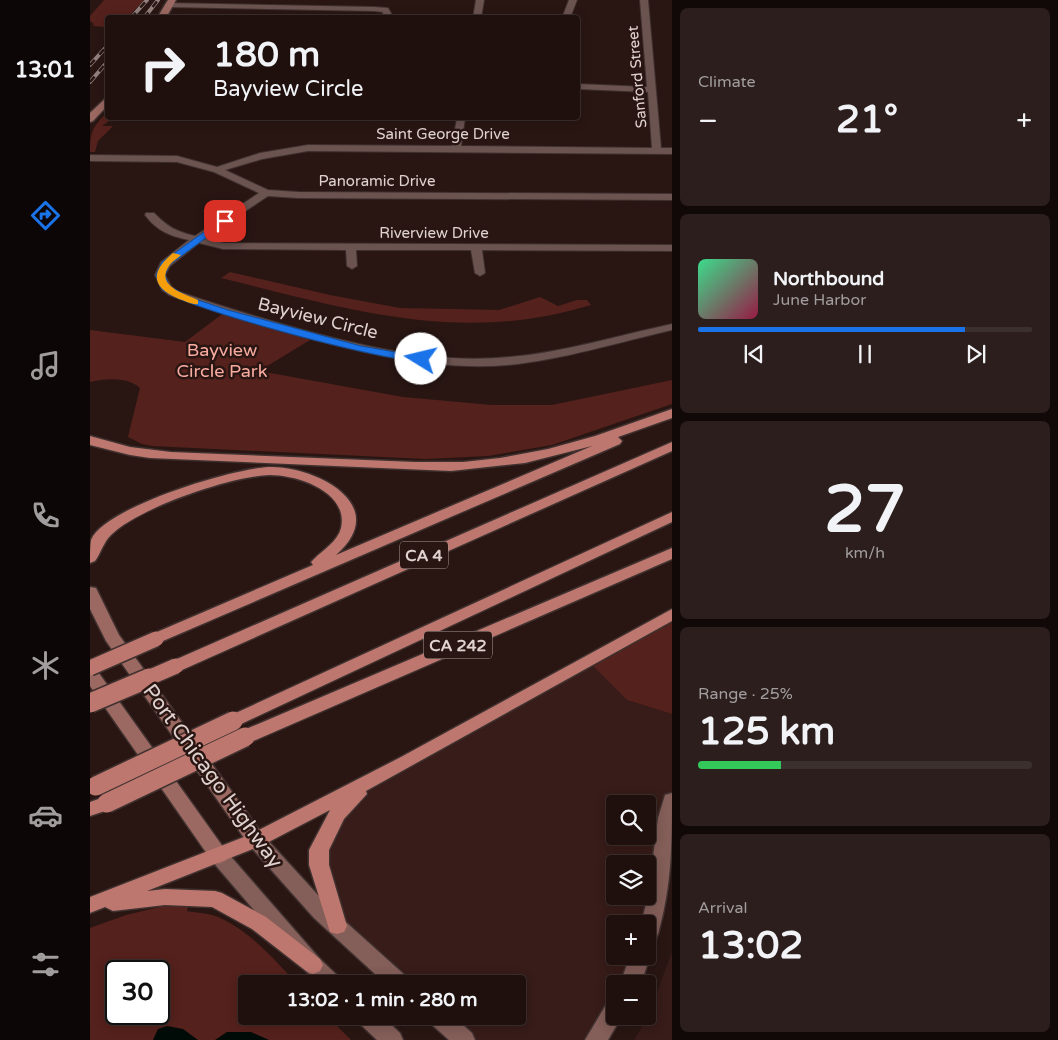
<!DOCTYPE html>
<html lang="en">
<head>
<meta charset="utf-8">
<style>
	body { margin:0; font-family:"Varela Round",sans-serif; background:#2c1e1c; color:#f1f3f6; height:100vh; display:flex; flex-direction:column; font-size:19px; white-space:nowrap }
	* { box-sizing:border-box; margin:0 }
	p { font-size:16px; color:#a19d9e }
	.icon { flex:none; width:28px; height:28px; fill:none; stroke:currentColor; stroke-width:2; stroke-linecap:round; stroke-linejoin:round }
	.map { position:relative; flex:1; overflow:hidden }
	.side { display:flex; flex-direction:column; gap:8px; padding:8px; background:#110908; width:386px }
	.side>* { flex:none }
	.banner { position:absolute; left:15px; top:15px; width:475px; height:105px; border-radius:5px; box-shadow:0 2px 12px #0003,0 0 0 1px #3c302e; background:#1f100e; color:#f1f3f6; overflow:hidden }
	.buttons { position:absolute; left:516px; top:795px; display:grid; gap:10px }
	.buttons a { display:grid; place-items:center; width:50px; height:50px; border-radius:5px; background:#1f100e; box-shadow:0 2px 12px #0003,0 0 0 1px #3c302e; font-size:25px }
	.speed { position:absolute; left:15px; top:960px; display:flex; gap:10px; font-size:25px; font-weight:700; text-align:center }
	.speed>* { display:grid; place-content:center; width:65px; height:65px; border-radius:50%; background:#1f100e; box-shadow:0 2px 12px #0003,0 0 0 1px #3c302e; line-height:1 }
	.speed .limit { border:2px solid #111; border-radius:8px; background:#fff; color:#111 }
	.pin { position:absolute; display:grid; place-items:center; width:42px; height:42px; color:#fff; margin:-21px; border-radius:10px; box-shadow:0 2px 8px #0006 }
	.me { position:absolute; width:55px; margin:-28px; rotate:279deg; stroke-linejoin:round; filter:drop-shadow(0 0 4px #0008) }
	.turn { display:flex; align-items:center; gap:18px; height:105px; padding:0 25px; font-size:22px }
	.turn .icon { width:65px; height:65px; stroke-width:2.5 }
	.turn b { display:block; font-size:35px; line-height:42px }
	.big { font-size:38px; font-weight:700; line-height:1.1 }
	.side .card { flex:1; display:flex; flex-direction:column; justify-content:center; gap:8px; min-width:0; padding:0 18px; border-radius:8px; background:#2c1e1c }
	.side .dial { align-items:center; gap:0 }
	.dial b { font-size:65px; line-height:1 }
	.song { display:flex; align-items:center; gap:15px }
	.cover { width:60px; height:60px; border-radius:8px; background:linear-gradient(135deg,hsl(150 70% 55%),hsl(340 70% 35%)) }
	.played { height:5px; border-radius:2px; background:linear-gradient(90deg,#1a73e8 80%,#3c302e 80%) }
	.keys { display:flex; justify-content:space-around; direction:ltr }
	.heat { display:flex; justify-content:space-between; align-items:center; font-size:28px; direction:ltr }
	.charge { height:8px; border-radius:4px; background:linear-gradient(90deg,#34c759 25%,#3c302e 0) }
	.trip { position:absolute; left:148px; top:975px; width:288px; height:50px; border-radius:5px; background:#1f100e; box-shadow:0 2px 12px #0003,0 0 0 1px #3c302e; font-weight:700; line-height:50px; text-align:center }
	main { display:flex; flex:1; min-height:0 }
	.tab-bar { display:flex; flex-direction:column; width:90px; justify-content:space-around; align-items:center; background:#0c0606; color:#a19d9e }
	.tab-bar .icon { width:35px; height:35px }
	.tab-bar .on { color:#1a73e8 }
	.tab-bar b { font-size:22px; color:#f1f3f6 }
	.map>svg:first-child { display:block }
</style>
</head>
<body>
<main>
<nav class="tab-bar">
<b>13:01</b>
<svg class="icon on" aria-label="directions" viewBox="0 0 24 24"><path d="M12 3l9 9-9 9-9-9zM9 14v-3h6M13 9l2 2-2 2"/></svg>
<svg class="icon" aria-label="music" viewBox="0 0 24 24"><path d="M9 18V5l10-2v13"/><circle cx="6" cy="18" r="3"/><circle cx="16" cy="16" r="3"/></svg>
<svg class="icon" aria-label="phone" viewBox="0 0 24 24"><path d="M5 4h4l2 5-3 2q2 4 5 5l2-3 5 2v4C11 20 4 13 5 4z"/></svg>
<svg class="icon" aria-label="climate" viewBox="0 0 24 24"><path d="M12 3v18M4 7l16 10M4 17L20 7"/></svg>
<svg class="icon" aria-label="car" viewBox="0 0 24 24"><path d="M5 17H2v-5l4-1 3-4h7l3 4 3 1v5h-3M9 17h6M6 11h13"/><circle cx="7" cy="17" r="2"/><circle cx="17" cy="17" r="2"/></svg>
<svg class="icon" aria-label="filters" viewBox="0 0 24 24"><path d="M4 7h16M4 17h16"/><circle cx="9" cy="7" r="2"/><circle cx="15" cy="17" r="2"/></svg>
</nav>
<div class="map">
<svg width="582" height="1040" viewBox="0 0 582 1040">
	<rect width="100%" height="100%" fill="#291613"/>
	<!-- built -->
	<path fill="#371c19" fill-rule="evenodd" d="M 498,661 L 537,700 L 582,714 L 582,800 L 564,913 L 558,934 L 558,924 L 525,924 L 525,956 L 550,956 L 540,984 L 525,984 L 525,1009 L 506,1040 L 374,1040 L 348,1016 L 426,1016 L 426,984 L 311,984 L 247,926 L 229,865 L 263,797 ZM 525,804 L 558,804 L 558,836 L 525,836 ZM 525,864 L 558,864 L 558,896 L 525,896 Z
		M 582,952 L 582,1040 L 544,1040 L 558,1016 Z"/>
	<!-- green -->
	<path fill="#55211c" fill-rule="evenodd" d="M 14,0 L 54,0 L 38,17 L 18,18 L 17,27 L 3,26 L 4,24 L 0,21 L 0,16 Z
		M 17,112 L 18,118 L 23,118 L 12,126 L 23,126 L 8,141 L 5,152 L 0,152 C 0,131 3,127 17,112 Z
		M 140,272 L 240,295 L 310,308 L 409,310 L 450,297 L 468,306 L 487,300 L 497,300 L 501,305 C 371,345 257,309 131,278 Z
		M 135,312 L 225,337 L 169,371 L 313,397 L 402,405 L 462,405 L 582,380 L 582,404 L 462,445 L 398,456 L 335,459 L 62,446 L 52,444 L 38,437 L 50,388 C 39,377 15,378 0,382 L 0,330 L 95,342 Z
		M 582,619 L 582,714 L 537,700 L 498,661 Z
		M 74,906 L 98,907 L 97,911 C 107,913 119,913 128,917 C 160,931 183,958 207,984 L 156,984 L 156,1016 L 237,1016 L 261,1040 L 0,1040 L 0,928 L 36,915 ZM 26,971 L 69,971 L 69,1014 L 26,1014 Z"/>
	<!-- water -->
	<path fill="#000b08" d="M 77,1026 L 93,1029 L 108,1040 L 63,1040 L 68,1029 Z
		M 137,1032 L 161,1032 L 179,1040 L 125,1040 Z"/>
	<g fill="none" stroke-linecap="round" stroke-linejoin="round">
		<!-- street casing -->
		<g stroke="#3f312f" stroke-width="2">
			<path id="street" d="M 386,0 L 394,0 L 391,18 L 383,18 Z
				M 479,0 L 487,0 L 480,18 L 472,18 Z
				M 550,0 L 558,0 L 571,148 L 582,148 L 582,154 L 218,151 L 172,159 L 135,170 L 178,190 L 208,192 L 582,194 L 582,200 L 208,198 L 178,196 L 115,238 L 133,243 L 582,245 L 582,251 L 392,250 L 395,273 L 390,276 L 385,273 L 381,250 L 266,250 L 267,266 L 262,269 L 257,266 L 256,250 L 133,249 L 109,243 L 80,266 L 75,275 L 81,286 L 87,291 C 129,306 171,318 213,330 C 280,348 349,364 419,357 C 471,353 530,335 582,324 L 582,330 C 530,342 471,360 418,365 C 347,371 278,354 209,336 C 165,324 122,311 79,295 L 72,290 L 65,275 L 71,262 L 99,240 C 80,236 67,231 55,215 L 56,213 L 64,213 C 78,227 85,231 105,236 L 169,193 L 124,172 L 87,162 L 0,161 L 0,155 L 87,156 L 127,167 L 170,153 L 218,145 L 362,146 L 367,118 L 375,118 L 371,146 L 562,148 L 558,92 L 488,89 L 488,84 L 557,87 Z
				M 76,3 L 284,7 L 298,8 L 301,13 L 300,18 L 292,18 L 293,12 L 284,11 L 79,7 L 75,5 Z"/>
		</g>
		<!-- secondary casing -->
		<g stroke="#3f312f" stroke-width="3">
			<path id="secondary" d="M 582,793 C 582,844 582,884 568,934 L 565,940 L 558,942 L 558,924 L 551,924 L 558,896 L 568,818 L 575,795 Z
				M 166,833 L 173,835 L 238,906 L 318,978 L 321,984 L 296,984 L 224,918 L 159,845 L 156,840 L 159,835 Z
				M 129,848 L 136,851 L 230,959 L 250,978 L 253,984 L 229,984 L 216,971 L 122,861 L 119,856 L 122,851 Z
				M 558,950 L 560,956 L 551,984 L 530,984 L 540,956 L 558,956 Z
				M 525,1000 L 525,1016 L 532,1016 L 518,1040 L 495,1040 L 517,1003 Z
				M 266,1016 L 292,1016 L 310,1033 L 313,1040 L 287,1040 L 269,1023 Z
				M 337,1016 L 363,1016 L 382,1033 L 385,1040 L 359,1040 L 340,1023 Z"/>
		</g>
		<!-- primary casing -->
		<g stroke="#3f312f" stroke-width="3">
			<path id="primary" d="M 78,0 L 86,0 L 76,18 L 67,18 Z
				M 18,96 L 18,105 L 3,121 L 0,122 L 0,113 Z
				M 0,587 L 6,588 L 29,635 L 173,835 L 176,840 L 173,845 L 166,847 L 159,845 L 16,641 L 0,609 Z
				M 0,667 L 6,669 L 136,851 L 139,856 L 136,861 L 129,864 L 122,861 L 0,686 Z"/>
		</g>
		<!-- highway casing -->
		<g stroke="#3f312f" stroke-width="3">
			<path id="highway" d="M 582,409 L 582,418 L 528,437 L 532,441 L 530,444 L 66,644 L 60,643 L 58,639 L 60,635 L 223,565 L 221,562 L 224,559 C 233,550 248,541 251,528 C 259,492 208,475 180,475 C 142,476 48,508 21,535 C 13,543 11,553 5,561 L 0,563 C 0,556 0,546 1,540 C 14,507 146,467 181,467 C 228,467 302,506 246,555 L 502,446 L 435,463 L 361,471 L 60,458 L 40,455 L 0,445 L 0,436 L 40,447 L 81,452 L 325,462 L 373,462 L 410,458 L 458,449 L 505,436 Z
				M 582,442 L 582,451 L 92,670 L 86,672 L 80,670 L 78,666 L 80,662 Z
				M 582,512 L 582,522 L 149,725 L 143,727 L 137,725 L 134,721 L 137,717 Z
				M 582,548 L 582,559 L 161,742 L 155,743 L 149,742 L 146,737 L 149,732 Z
				M 582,609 L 582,621 L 276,791 L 277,794 L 254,819 L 239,850 L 239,865 L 257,926 L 254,932 L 247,934 L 240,932 L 219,865 L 219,850 L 240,810 L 173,845 L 57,891 L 75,889 L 125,891 L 132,893 L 176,917 L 230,959 L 233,965 L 230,971 L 223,974 L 216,971 L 162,929 L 122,907 L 75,905 L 23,911 L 15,907 L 0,913 L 0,897 L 159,835 L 311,757 Z
				M 17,796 L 24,798 L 26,803 L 24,808 L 0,816 L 0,802 Z"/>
		</g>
		<!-- street -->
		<use href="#street" fill="#6b5350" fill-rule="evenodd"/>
		<!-- secondary -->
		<use href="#secondary" fill="#845e59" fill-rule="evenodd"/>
		<!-- primary -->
		<use href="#primary" fill="#9c6962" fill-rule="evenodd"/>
		<!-- highway -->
		<use href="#highway" fill="#bd776e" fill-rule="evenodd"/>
		<!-- rail casing -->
		<g stroke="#92817e" stroke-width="4">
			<path id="rail" d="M 41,18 L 57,0
				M 54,18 L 68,0
				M 0,65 L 18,45
				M 0,82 L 18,61"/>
		</g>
		<!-- rail -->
		<use href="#rail" stroke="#291613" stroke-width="2.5" stroke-dasharray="7" stroke-linecap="butt"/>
		<!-- highway-bridge-far1 casing -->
		<g stroke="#3f312f" stroke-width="18" stroke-linecap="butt">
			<path id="highway-bridge-far1" d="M 0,668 L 66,639
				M 56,679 L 86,666"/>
		</g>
		<!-- highway-bridge casing -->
		<g stroke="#3f312f" stroke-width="22" stroke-linecap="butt">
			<path id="highway-bridge" d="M 0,703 L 59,678
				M 6,786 L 143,721
				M 17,803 L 155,737"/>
		</g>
		<!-- highway-bridge-far1 -->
		<use href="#highway-bridge-far1" stroke="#bd776e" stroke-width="15"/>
		<!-- highway-bridge -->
		<use href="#highway-bridge" stroke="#bd776e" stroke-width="19"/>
	</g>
	<!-- route -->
	<path fill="#1a73e8" stroke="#114b97" d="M 132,219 L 139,221 L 79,265 L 75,275 L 79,286 L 99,297 L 138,310 L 271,346 L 334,357 L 334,361 C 310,366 87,307 72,289 C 69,285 67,279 66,275 L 72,262 Z"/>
	<!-- slow -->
	<path fill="#f59e0b" d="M 83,253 L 91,255 C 87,259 81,262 79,266 C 65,286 95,294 108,300 L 108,304 C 102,305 96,301 89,299 C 61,287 60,272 83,253 Z"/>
	<g text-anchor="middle" stroke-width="5" stroke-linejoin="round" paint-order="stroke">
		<!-- far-street labels -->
		<g font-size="15" fill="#e0d2cf" stroke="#291613">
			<text transform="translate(547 77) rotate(-95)" y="5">Sanford Street</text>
			<text x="353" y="139">Saint George Drive</text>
			<text x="287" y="186">Panoramic Drive</text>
			<text x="344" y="238">Riverview Drive</text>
		</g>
		<!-- shield labels -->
		<g fill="#291613" stroke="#a99a97" stroke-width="1">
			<rect x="310" y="541.5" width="48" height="27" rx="4"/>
			<rect x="334" y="631.5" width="68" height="27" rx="4"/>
		</g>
		<g font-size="16" font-weight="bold" fill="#e0d2cf">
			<text x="334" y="561">CA 4</text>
			<text x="368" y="651">CA 242</text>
		</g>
		<!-- street labels -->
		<g font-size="18" fill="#e0d2cf" stroke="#291613">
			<text transform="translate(228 318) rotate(14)" y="6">Bayview Circle</text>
		</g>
		<!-- park labels -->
		<g font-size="18" fill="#f9aba0" stroke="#291613">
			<text x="132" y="356">Bayview<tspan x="132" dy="21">Circle Park</tspan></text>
		</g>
		<!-- near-street labels -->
		<g font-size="21" fill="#e0d2cf" stroke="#291613">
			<text transform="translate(123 776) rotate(54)" y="7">Port Chicago Highway</text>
		</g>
	</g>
</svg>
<div class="buttons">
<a><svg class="icon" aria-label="search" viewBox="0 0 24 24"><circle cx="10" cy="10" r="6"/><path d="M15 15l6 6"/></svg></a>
<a><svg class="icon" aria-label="layers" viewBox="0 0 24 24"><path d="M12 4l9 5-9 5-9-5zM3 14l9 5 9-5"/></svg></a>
<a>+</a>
<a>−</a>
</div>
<div class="speed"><div class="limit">30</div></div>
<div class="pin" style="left:135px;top:221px;background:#d93025"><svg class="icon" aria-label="arrive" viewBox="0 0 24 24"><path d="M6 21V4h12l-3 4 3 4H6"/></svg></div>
<svg class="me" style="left:331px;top:359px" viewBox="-20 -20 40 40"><circle r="19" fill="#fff"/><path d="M0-13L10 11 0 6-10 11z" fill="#1a73e8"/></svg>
<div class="trip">13:02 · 1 min · 280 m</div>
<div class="banner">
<div class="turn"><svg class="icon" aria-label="right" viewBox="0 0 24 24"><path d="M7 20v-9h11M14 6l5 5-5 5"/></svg><div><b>180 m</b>Bayview Circle</div></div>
</div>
</div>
<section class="side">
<div class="card"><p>Climate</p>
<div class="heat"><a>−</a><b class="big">21°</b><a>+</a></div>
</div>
<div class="card">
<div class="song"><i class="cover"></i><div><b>Northbound</b><p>June Harbor</p></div></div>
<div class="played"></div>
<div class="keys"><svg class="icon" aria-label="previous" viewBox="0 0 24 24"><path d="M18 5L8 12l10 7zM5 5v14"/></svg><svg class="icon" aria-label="pause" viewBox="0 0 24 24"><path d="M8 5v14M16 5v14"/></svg><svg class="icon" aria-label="next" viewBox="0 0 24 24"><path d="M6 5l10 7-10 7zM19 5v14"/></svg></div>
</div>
<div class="card dial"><b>27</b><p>km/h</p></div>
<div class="card"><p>Range · 25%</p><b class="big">125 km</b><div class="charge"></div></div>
<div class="card"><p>Arrival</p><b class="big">13:02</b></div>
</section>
</main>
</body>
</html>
